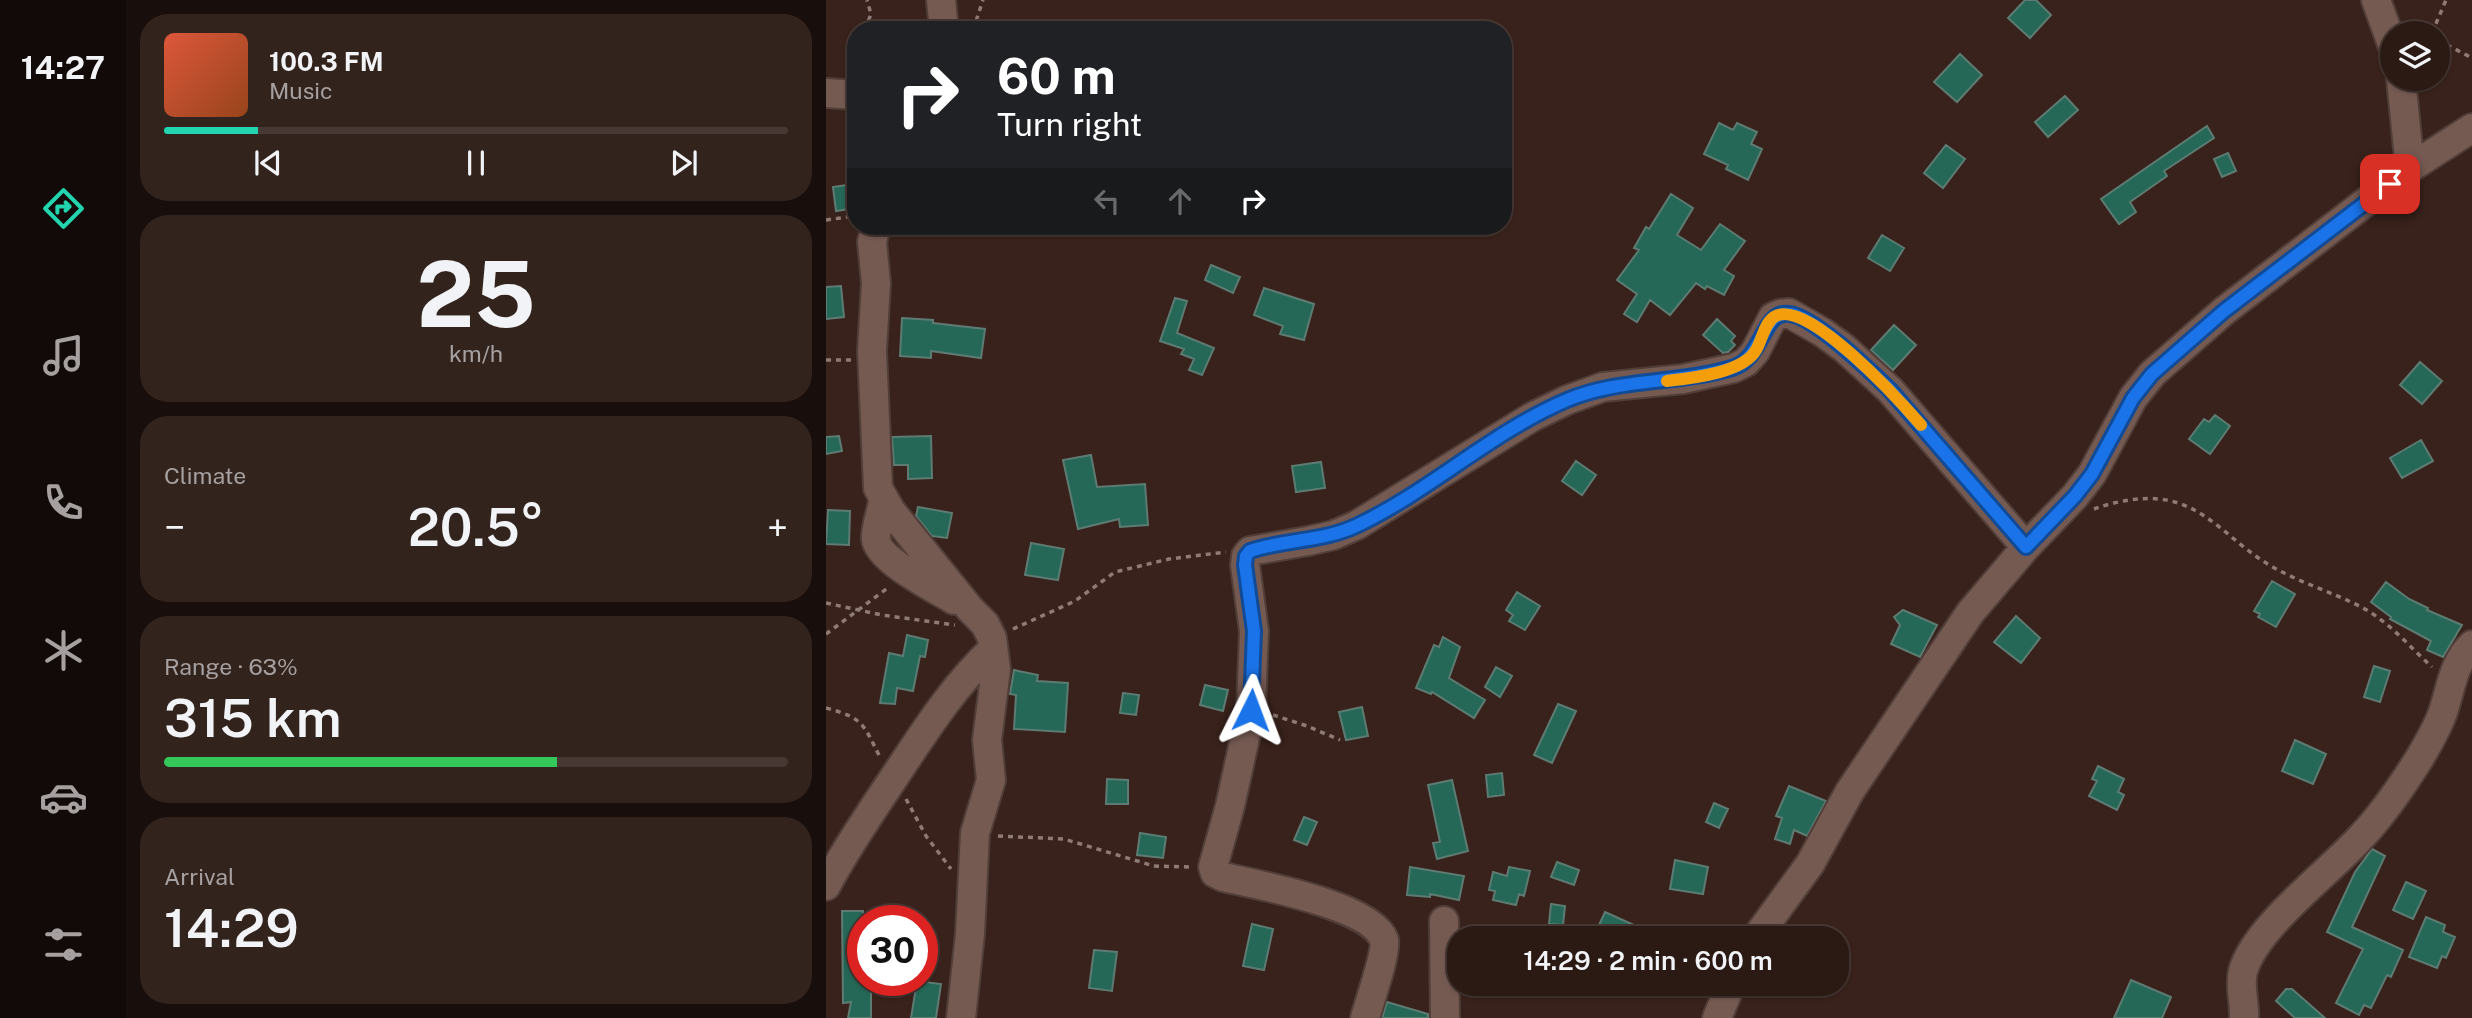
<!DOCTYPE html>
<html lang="en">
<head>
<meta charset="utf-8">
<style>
	body { margin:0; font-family:"Public Sans",sans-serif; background:#33231d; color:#f1f3f6; height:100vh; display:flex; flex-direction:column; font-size:26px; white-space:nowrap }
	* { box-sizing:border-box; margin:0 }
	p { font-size:23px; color:#a6a1a0 }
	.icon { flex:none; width:38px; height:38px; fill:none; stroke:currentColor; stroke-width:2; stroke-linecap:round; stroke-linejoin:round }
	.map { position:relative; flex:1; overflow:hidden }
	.panel { display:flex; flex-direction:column; gap:14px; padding:14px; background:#180e0b; width:700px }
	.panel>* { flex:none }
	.guide { position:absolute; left:21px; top:21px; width:665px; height:214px; border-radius:28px; box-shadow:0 2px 5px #0004,0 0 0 2px #473834; background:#202124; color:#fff; overflow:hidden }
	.buttons { position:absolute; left:1554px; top:21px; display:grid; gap:14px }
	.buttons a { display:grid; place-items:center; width:70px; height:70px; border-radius:50%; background:#2b1a14; box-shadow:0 2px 5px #0004,0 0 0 2px #473834; font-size:35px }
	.speed { position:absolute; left:21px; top:905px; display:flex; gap:14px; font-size:35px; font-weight:700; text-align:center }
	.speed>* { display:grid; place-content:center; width:91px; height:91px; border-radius:50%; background:#2b1a14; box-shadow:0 2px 5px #0004,0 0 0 2px #473834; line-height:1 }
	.speed .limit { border:10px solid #d22; background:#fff; color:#111 }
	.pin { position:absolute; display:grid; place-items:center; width:60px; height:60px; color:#fff; margin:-30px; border-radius:14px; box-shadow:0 4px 10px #0006 }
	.me { position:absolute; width:77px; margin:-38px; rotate:3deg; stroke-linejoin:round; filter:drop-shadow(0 0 5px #0008) }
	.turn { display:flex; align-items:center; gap:24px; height:147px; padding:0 35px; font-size:32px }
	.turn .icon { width:91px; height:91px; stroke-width:2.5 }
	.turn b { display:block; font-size:49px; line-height:60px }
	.lanes { display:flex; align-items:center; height:66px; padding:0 35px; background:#0003; justify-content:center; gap:35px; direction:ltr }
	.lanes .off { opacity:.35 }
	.big { font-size:52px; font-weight:600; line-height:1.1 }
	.panel .tile { flex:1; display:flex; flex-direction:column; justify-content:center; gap:10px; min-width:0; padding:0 24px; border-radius:28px; background:#33231d }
	.panel .dial { align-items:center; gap:0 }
	.dial b { font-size:91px; line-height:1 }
	.song { display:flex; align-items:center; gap:21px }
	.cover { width:84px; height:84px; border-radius:10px; background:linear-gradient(135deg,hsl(10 70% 55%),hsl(20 70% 35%)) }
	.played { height:7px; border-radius:4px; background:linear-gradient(90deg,#22d5af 15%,#473834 15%) }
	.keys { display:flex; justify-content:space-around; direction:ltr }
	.heat { display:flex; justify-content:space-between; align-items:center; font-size:38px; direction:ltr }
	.charge { height:10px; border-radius:5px; background:linear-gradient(90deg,#34c759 63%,#473834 0) }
	.trip { position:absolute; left:621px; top:926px; width:402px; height:70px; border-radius:28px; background:#2b1a14; box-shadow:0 2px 5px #0004,0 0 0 2px #473834; font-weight:600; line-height:70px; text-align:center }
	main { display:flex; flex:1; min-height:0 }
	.dock { display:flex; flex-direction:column; width:126px; justify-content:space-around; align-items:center; background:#110a08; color:#a6a1a0 }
	.dock .icon { width:49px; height:49px }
	.dock .active { color:#22d5af }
	.dock b { font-size:32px; color:#f1f3f6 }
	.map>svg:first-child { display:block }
</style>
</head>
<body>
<main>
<nav class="dock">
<b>14:27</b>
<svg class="icon active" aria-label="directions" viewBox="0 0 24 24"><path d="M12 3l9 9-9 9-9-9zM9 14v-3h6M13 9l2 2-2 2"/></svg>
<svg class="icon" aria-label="music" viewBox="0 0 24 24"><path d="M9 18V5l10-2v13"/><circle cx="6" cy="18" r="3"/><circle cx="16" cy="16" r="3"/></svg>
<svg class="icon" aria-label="phone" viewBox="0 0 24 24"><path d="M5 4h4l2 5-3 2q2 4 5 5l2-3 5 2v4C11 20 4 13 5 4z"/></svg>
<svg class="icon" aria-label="climate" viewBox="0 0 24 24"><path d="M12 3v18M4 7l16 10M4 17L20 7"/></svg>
<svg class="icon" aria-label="car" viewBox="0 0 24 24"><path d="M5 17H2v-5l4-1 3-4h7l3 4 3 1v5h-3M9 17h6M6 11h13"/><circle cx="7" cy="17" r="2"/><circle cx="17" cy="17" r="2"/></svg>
<svg class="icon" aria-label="filters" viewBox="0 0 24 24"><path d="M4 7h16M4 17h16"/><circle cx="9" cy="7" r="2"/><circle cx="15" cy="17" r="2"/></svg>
</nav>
<section class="panel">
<div class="tile">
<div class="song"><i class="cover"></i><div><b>100.3 FM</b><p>Music</p></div></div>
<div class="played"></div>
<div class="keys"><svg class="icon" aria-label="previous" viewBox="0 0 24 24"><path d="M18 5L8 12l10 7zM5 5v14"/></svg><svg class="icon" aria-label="pause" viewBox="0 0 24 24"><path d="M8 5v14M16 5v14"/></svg><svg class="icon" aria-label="next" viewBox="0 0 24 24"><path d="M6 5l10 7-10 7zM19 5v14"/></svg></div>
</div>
<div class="tile dial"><b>25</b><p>km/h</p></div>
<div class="tile"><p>Climate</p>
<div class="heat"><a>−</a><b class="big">20.5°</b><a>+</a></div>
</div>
<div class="tile"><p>Range · 63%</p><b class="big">315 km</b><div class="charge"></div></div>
<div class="tile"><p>Arrival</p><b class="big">14:29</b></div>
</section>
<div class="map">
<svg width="1646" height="1018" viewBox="0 0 1646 1018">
	<rect width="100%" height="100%" fill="#39221b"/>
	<!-- building -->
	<path fill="#256857" stroke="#5d7b72" stroke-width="2" d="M 1199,0 L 1210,0 L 1225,15 L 1204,38 L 1182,18 Z
		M 1134,54 L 1156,75 L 1131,102 L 1108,82 Z
		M 1239,96 L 1252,110 L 1222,137 L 1209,122 Z
		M 893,123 L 907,130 L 911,123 L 931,132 L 925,144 L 936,149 L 922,180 L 900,169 L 902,165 L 878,154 Z
		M 1381,126 L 1388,138 L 1338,171 L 1341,176 L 1304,202 L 1310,212 L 1293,224 L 1275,199 Z
		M 1120,145 L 1139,159 L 1117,188 L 1098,173 Z
		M 1402,153 L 1410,171 L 1396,177 L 1388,159 Z
		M 28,184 L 30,208 L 10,211 L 7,187 Z
		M 845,194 L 867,208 L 851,235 L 875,250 L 894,224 L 919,241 L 898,270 L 908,276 L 898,295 L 881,286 L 879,289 L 870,283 L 844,315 L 824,300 L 811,322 L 798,314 L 811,294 L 791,280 L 813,250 L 808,248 L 820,227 L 823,229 Z
		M 1056,235 L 1078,248 L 1064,271 L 1042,258 Z
		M 385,265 L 414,277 L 407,293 L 379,280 Z
		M 15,286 L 18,317 L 0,319 L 0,287 Z
		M 438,288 L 488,304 L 478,340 L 454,334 L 457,326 L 428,315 Z
		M 349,298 L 361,301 L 351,333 L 388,348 L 376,375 L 363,370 L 368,359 L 355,354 L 358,349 L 334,341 Z
		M 76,318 L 107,320 L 107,323 L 159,329 L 155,358 L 105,351 L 105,358 L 74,356 Z
		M 891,319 L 909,336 L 905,341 L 909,345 L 902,352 L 897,353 L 877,335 Z
		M 1068,325 L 1090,345 L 1067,370 L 1045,350 Z
		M 1594,362 L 1616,381 L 1596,404 L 1574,385 Z
		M 1389,415 L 1404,426 L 1384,454 L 1363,439 L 1378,419 L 1383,422 Z
		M 13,436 L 16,451 L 0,454 L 0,437 Z
		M 105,436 L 106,478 L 82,479 L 82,465 L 68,465 L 66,437 Z
		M 1595,440 L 1607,461 L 1576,478 L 1564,458 Z
		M 265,455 L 271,487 L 319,484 L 322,525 L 294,527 L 293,519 L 252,529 L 237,460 Z
		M 750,461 L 770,475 L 756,495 L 736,481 Z
		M 495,462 L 499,488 L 470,492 L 466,466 Z
		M 92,507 L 126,513 L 121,538 L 106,536 L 90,516 Z
		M 2,510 L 24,511 L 23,545 L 0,544 Z
		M 205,543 L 238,549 L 232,580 L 199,575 Z
		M 1446,581 L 1469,594 L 1450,627 L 1432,617 L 1434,614 L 1428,611 Z
		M 1560,582 L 1583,599 L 1602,608 L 1601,610 L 1636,625 L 1617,657 L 1601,650 L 1605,641 L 1564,619 L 1565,617 L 1545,602 Z
		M 691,592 L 714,606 L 699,630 L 683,621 L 687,615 L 680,610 Z
		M 1077,610 L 1111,625 L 1094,657 L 1065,644 L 1074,625 L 1068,617 Z
		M 1190,616 L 1214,638 L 1195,663 L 1168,642 Z
		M 81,635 L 102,640 L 99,657 L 94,656 L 87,691 L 71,688 L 69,704 L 54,703 L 63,653 L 77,656 Z
		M 617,637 L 634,647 L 623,678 L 659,700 L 648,718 L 606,692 L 605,694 L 590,688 L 608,645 L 613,647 Z
		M 1548,666 L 1564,671 L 1554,702 L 1538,697 Z
		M 670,667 L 686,676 L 674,697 L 659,687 Z
		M 188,670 L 212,675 L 211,681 L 242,683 L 239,732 L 188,729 L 190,695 L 184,694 Z
		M 379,685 L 402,690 L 397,711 L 374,705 Z
		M 297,693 L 313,695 L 310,715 L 294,713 Z
		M 732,704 L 750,711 L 726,763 L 708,755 Z
		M 536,707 L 542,736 L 520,740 L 513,712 Z
		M 1469,740 L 1500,754 L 1487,784 L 1456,771 Z
		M 1272,766 L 1298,779 L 1292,792 L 1298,795 L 1291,810 L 1263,796 L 1271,781 L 1266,779 Z
		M 676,773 L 678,795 L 662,797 L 660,775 Z
		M 281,779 L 302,780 L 302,804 L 280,804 Z
		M 626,780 L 642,851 L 611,859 L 607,843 L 614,842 L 602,785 Z
		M 963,786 L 1000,801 L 981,836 L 968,830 L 964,844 L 949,839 L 956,818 L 950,816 Z
		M 888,803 L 902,809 L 893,828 L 880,822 Z
		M 478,817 L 491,822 L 481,845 L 468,840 Z
		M 314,833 L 340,837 L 337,858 L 311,855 Z
		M 1546,849 L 1559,856 L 1526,927 L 1577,950 L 1565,977 L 1561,975 L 1545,1008 L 1538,1005 L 1533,1015 L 1510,1003 L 1537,949 L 1501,932 L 1529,872 Z
		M 849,860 L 882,867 L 877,894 L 844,889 Z
		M 731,862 L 753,870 L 748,885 L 725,877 Z
		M 584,867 L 638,876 L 633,900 L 604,894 L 604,897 L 581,895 Z
		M 683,867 L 704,871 L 698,896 L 693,894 L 690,905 L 667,900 L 669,891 L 663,890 L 667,872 L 681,876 Z
		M 1580,882 L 1600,891 L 1587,919 L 1567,910 Z
		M 725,904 L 739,906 L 737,925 L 723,924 Z
		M 16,911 L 37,911 L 37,980 L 45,980 L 45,1018 L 22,1018 L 25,1002 L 17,1003 Z
		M 779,912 L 810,926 L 804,938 L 767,938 Z
		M 1600,917 L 1619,925 L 1617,932 L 1629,937 L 1620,958 L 1616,956 L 1611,968 L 1583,957 Z
		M 426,924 L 447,929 L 438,970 L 417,966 Z
		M 268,950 L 291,952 L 286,991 L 263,988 Z
		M 1305,980 L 1345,997 L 1336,1018 L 1288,1018 Z
		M 91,981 L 115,984 L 110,1018 L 85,1018 Z
		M 1460,989 L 1466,989 L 1499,1018 L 1469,1018 L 1450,1001 Z
		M 561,1002 L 602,1014 L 602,1018 L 556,1018 Z"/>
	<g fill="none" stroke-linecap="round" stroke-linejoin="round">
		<!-- minor casing -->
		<g stroke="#513e38" stroke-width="32">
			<path id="minor" d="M 115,0 L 118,30
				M 1550,0 L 1566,44
				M 1575,79 L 1584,168
				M 0,93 L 30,95
				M 50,226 L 46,242 L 50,283 L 46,351 L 52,488 L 65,511 L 144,609 L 159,624 L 166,638 L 170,669 L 161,740 L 165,780 L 149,833 L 144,934 L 135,1018
				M 57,500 C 56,512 49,527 50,539 C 52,560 110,589 128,600
				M 0,886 C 20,848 45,812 69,776 C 99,731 128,685 167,649
				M 618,921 L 619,1018
				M 930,938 L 984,864 L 1024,791 L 1144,613 L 1200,547 L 1249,496 L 1266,474 L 1307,398 L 1326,374 L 1398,311 L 1584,168 L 1646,128
				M 539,1018 C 543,1003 561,952 558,940 C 547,906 429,884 397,877 L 389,873 L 387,867 L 404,806 L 425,710 L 428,631 L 419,565 L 420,556 L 424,551 L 482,541 L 508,535 L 531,525 L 706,417 L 741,400 L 777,387 L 857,379 L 908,368 L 920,362 L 929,352 L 947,317 L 954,314 L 963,313 L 996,332 L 1018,348 L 1064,390 L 1200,547
				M 891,1018 L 905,984
				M 1418,1018 C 1419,1002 1413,987 1417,971 C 1430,926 1504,872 1536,836 C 1558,813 1576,786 1593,759 C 1602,744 1611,729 1617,712 C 1625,688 1627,663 1646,645"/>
		</g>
		<!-- path -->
		<path stroke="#8f7b75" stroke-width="3.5" stroke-dasharray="5 5" stroke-linecap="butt" d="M 1583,24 L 1600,33
			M 39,30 L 45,14 L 41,0
			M 147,30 L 157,0
			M 1606,33 L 1620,0
			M 1612,40 L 1646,58
			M 0,220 L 29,216
			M 0,360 L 26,360
			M 1268,509 C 1293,500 1326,494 1352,503 C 1383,513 1405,539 1431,557 C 1463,580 1503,590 1537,608 C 1563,622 1584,647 1606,667
			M 0,603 L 56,615 L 129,625
			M 187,629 L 249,601 L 289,572 L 343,559 L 400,552
			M 0,634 L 63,587
			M 0,708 C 38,718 37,724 54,757
			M 447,715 L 481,726 L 514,740
			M 80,799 L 100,836 L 125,869
			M 172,836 L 238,839 L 328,866 L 367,867"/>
		<!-- minor -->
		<use href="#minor" stroke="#755a52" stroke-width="28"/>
	</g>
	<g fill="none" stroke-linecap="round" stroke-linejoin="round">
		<!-- route casing -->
		<g stroke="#114b97" stroke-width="18">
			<path id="route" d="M 425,710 L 428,631 L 419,565 L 420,556 L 424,551 C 459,539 497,542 532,525 C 605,490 666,432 741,400 C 793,378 852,384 906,368 C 939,358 935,309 964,314 C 990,318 1044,371 1064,390 L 1200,547 L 1249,496 L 1266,474 L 1307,398 L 1326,374 L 1398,311 L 1564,184"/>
		</g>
		<!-- route -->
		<use href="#route" stroke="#1a73e8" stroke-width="12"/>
		<!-- slow -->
		<path stroke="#f59e0b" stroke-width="12" d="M 841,381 C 866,378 917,373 930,350 C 936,340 938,324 948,317 C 979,295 1075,402 1095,425"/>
	</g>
</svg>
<div class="buttons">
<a><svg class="icon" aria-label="layers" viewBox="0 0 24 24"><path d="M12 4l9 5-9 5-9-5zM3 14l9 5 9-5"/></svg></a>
</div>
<div class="speed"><div class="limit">30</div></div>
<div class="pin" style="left:1564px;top:184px;background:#d93025"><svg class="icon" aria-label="arrive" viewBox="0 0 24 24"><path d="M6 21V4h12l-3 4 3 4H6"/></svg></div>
<svg class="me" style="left:425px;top:710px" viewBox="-20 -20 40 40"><path d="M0-17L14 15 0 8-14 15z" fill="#1a73e8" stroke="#fff" stroke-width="4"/></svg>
<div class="trip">14:29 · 2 min · 600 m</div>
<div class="guide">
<div class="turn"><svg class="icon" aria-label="right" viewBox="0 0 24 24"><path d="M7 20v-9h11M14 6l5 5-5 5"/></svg><div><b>60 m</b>Turn right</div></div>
<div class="lanes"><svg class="icon off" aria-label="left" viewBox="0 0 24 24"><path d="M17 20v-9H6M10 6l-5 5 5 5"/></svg><svg class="icon off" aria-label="ahead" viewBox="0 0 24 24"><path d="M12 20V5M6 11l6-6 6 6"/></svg><svg class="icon" aria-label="right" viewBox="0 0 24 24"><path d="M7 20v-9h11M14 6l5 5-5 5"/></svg></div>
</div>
</div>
</main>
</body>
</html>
